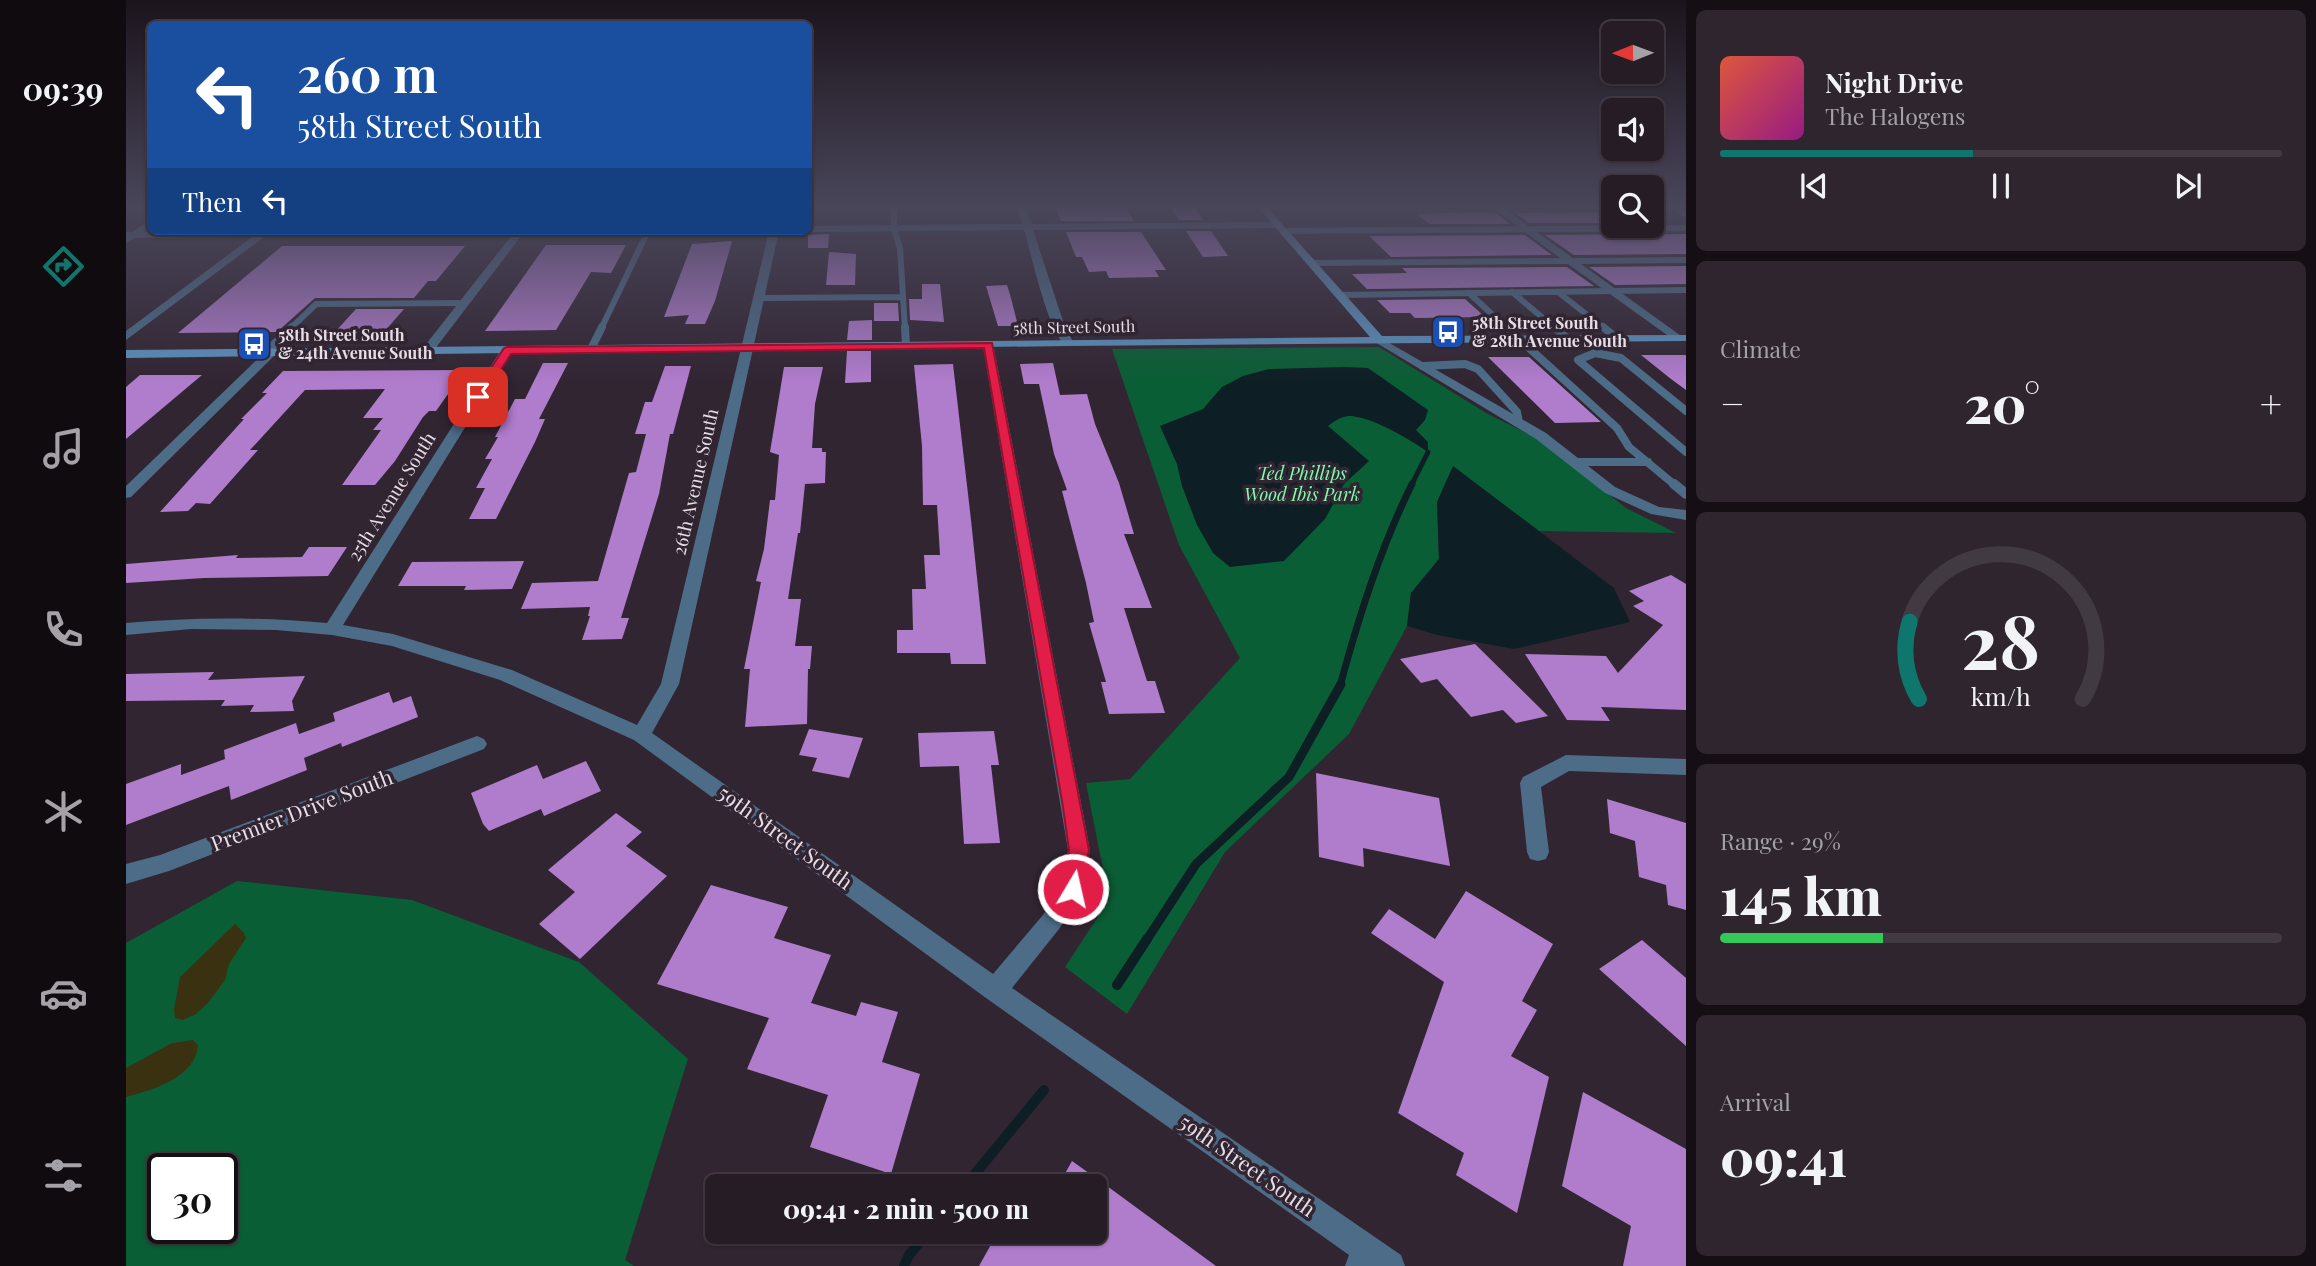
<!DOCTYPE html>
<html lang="en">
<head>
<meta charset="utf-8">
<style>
	body { margin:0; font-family:"Playfair Display",serif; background:#2e252e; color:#f1f3f6; height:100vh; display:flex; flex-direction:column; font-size:26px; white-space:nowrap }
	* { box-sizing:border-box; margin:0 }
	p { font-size:23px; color:#a4a1a7 }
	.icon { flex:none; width:38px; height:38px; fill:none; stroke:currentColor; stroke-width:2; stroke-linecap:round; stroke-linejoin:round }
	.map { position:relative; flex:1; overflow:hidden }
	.side { display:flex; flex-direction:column; gap:10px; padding:10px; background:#150f15; width:630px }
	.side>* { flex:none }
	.hud { position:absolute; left:21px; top:21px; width:665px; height:214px; border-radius:10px; box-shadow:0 2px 5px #0004,0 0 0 2px #423a43; background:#1a4fa0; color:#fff; overflow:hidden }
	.needle { width:46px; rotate:269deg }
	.tools { position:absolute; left:1475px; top:21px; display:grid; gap:14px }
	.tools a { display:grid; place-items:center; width:63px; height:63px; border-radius:10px; background:#261c26; box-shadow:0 2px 5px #0004,0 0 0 2px #423a43; font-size:35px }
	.speed { position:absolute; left:21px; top:1153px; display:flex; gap:14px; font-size:35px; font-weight:700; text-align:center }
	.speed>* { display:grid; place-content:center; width:91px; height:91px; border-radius:50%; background:#261c26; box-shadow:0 2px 5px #0004,0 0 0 2px #423a43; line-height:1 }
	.speed .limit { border:4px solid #111; border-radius:10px; background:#fff; color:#111 }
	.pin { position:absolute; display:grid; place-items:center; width:60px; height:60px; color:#fff; margin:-30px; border-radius:14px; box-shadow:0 4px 10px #0006 }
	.me { position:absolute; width:77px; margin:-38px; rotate:9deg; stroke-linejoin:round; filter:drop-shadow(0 0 5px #0008) }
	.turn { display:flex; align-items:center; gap:24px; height:147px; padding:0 35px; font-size:32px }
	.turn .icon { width:91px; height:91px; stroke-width:2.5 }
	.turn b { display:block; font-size:49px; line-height:60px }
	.then { display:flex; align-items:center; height:66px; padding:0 35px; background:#0003; gap:14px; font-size:26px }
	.big { font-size:52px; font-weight:800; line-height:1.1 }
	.side .card { flex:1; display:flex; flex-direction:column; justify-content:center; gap:10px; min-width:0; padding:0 24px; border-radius:10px; background:#2e252e }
	.side .dial { align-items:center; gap:0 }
	.dial svg { height:182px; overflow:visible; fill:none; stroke:#423a43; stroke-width:7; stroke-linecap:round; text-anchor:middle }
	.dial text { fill:#f1f3f6; stroke:none }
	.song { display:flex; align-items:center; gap:21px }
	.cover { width:84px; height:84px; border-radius:10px; background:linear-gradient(135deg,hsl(10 70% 55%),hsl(310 70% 35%)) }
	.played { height:7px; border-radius:4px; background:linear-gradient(90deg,#0f766e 45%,#423a43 45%) }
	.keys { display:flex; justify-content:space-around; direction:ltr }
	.heat { display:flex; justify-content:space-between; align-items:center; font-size:38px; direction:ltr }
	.charge { height:10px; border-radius:5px; background:linear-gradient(90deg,#34c759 29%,#423a43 0) }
	.trip { position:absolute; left:579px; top:1174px; width:402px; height:70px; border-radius:10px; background:#261c26; box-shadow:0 2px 5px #0004,0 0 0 2px #423a43; font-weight:800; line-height:70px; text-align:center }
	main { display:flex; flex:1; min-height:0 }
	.tab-bar { display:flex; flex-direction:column; width:126px; justify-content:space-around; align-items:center; background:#0f0b0f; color:#a4a1a7 }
	.tab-bar .icon { width:49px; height:49px }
	.tab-bar .on { color:#0f766e }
	.tab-bar b { font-size:32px; color:#f1f3f6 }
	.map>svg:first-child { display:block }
</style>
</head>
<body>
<main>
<nav class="tab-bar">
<b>09:39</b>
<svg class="icon on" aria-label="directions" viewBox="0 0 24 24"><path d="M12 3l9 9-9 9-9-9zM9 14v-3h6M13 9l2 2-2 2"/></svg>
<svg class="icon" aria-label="music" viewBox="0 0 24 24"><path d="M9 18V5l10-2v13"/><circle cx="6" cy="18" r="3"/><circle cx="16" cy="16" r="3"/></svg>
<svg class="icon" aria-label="phone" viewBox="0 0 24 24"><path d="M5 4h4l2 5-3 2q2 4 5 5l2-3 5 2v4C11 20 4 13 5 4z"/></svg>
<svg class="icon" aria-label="climate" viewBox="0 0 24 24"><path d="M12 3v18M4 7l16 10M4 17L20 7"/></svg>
<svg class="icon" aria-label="car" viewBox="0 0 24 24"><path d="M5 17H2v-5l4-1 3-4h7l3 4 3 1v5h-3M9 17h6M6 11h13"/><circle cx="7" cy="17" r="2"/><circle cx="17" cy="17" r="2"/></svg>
<svg class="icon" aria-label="filters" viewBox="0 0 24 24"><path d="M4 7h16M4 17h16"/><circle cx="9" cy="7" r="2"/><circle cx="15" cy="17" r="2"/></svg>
</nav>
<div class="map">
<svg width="1560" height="1266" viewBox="0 0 1560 1266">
	<rect width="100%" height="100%" fill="#322532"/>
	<!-- green -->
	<path fill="#0a5e35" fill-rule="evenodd" d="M 1253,347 L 1362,414 L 1412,439 L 1500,508 L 1550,533 L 1413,531 L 1327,467 L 1311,502 L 1313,559 L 1285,593 L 1281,626 L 1223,734 L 1099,852 L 1001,1014 L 939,967 L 983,900 L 960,783 L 1004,779 L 1114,658 L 1053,545 L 986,349 Z
		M 111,881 L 286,900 L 453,962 L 562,1059 L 499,1260 L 508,1266 L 0,1266 L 0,943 ZM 37,1169 L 96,1169 L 96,1228 L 37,1228 Z"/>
	<!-- sand -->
	<path fill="#3a3111" d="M 109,924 L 118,933 L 120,938 L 103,964 L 99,980 L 82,1003 L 70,1014 L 57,1020 L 49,1018 L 48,1009 L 54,977 Z
		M 67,1040 L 72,1045 C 70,1077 27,1090 0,1097 L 0,1068 L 46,1043 Z"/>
	<!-- water -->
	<path fill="#0d1e24" d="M 1218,367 L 1242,368 L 1302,410 L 1299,420 L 1290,430 L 1302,442 L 1302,452 C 1281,438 1252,420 1226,416 C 1217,415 1208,421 1202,426 L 1243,461 L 1218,484 L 1199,519 L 1158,561 L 1104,567 L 1087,553 L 1071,525 L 1056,486 L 1051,464 L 1034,426 L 1077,409 L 1096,387 L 1117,376 L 1143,369 Z
		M 1327,466 L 1488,588 L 1504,622 L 1388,649 L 1311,635 L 1281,626 L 1285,593 L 1313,559 L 1311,502 Z"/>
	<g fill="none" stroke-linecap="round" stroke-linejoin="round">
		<!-- stream-far3 -->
		<path stroke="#0d1e24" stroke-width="5" d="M 1285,486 L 1302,452"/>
		<!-- stream-far2 -->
		<path stroke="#0d1e24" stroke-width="7" d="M 1214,686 C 1233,616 1254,549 1286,484"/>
		<!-- stream-far1 -->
		<path stroke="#0d1e24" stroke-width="9" d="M 1020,941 L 1070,864 L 1163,777 L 1215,684"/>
		<!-- stream -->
		<path stroke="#0d1e24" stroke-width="10" d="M 991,985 L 1021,939
			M 839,1186 L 918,1090
			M 778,1266 L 783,1255 L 802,1232"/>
	</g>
	<!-- building -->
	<path fill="#b07ccc" d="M 929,205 L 998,205 L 1008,221 L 935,221 Z
		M 1043,205 L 1067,205 L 1077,220 L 1053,220 Z
		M 1357,212 L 1370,213 L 1384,224 L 1304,224 L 1290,214 Z
		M 1488,212 L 1488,223 L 1403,223 L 1389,213 Z
		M 1060,231 L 1085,231 L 1102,256 L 1077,257 Z
		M 940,232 L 1015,232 L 1040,270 L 1029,270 L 1033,277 L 983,278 L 980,271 L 963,272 L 956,257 L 950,257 Z
		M 703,234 L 702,248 L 682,248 L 682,235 Z
		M 1560,234 L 1560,254 L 1448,255 L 1419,235 Z
		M 1399,235 L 1426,255 L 1265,257 L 1243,236 Z
		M 606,241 L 589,301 L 579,324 L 559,324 L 563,315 L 538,317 L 566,244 Z
		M 420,245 L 500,245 L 485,273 L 465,272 L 430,330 L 359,331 Z
		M 156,246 L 339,246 L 310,281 L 302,281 L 288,298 L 189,298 L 151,332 L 52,333 Z
		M 703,252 L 730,254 L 729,285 L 700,285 Z
		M 1560,266 L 1560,284 L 1489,285 L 1463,267 Z
		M 1441,267 L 1468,286 L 1241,289 L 1226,274 L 1281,273 L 1276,268 Z
		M 796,284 L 814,284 L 818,322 L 784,320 L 783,299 L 796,299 Z
		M 881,285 L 885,298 L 892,326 L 872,326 L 860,286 Z
		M 1339,299 L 1359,317 L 1289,318 L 1284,313 L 1264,313 L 1251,300 Z
		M 748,303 L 772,303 L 773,321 L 748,321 Z
		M 230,309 L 278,309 L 258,332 L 208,333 Z
		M 746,320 L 746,340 L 721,340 L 723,321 Z
		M 721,351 L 745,351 L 745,382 L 719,383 Z
		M 1515,355 L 1560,355 L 1560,390 L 1545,379 Z
		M 1362,357 L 1403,357 L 1475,422 L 1429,423 Z
		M 417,363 L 442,363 L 413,419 L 419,419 L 409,442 L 370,519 L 343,519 L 359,488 L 350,488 L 366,459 L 359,459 L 372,437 L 369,437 L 389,399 L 399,399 Z
		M 927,363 L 934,395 L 961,394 L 969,424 L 993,483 L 1008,534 L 998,534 L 1026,608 L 998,608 L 1021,681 L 1029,681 L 1039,713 L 983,714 L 975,682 L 980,682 L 963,623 L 968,622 L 960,583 L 936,491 L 941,490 L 928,454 L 913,384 L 898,384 L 894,364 Z
		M 827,364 L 845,520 L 860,664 L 825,664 L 824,653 L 771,653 L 771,630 L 787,630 L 786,589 L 800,589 L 798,555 L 814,555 L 811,505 L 797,505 L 796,446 L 788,365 Z
		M 539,366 L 565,366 L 547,434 L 544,434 L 533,494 L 495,618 L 503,618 L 496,639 L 456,640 L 464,616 L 462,616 L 464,607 L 395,609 L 406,583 L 472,581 L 503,473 L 510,472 L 520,434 L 509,434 L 519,402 L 526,402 Z
		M 658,367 L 697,367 L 689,404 L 686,448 L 696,448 L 696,452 L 700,452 L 699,483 L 679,484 L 674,533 L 672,533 L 662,599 L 675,599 L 669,646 L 686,646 L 684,669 L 682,669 L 681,724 L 619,727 L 624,669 L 618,669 L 635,582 L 630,581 L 638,549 L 644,500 L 649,500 L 653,455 L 644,452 Z
		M 339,370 L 310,411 L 303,411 L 297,417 L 269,461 L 249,485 L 216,485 L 255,430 L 247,430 L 257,418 L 237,418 L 259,389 L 179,390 L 124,450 L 132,450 L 84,504 L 70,503 L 62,511 L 34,512 L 118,419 L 115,419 L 141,393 L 136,393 L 157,371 Z
		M 14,375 L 76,375 L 0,439 L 0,387 Z
		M 183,547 L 221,547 L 202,576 L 78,578 L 0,583 L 0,564 L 112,555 L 110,558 L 176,557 Z
		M 398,561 L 386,589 L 338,590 L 340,586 L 272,586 L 286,562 Z
		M 1545,575 L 1560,584 L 1560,710 L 1475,707 L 1484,721 L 1441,720 L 1399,654 L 1480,656 L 1492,673 L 1537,625 L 1507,606 L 1518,601 L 1503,591 Z
		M 1349,644 L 1422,716 L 1390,723 L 1377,710 L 1345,717 L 1311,679 L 1295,683 L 1274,659 Z
		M 88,672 L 82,680 L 179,676 L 166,701 L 168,711 L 124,712 L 128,705 L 95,706 L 99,700 L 0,701 L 0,674 Z
		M 263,692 L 267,703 L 285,696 L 292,717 L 216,747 L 215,743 L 178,758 L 181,770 L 105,800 L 103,786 L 0,825 L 0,784 L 55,764 L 55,775 L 99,759 L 98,750 L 170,723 L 173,734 L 209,721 L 207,713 Z
		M 683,729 L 737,738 L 723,778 L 686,771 L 691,758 L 673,755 Z
		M 868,731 L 873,765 L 865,765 L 874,843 L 838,844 L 833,766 L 794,767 L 792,733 Z
		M 460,761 L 475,791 L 418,816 L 415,809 L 363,831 L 357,824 L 345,793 L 411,765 L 417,779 Z
		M 1190,773 L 1313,798 L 1324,866 L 1237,848 L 1238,867 L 1193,857 Z
		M 1481,799 L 1560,823 L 1560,910 L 1542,905 L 1540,885 L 1513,877 L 1509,841 L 1484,833 Z
		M 490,813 L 516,832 L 500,846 L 541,876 L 454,959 L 413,924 L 449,892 L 422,870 Z
		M 585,885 L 662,907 L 648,938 L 705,955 L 685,1003 L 730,1016 L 735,1002 L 772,1012 L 756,1062 L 794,1074 L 765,1174 L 684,1147 L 702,1095 L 621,1069 L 643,1018 L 531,984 Z
		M 1340,891 L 1427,944 L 1396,1001 L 1411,1010 L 1385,1056 L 1423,1077 L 1391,1213 L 1330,1175 L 1338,1153 L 1272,1113 L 1318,982 L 1245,933 L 1263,909 L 1309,939 Z
		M 1516,940 L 1560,978 L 1560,1046 L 1473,969 Z
		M 1457,1092 L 1560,1149 L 1560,1266 L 1497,1266 L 1505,1226 L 1436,1186 Z
		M 946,1161 L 981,1186 L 1090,1266 L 853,1266 L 872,1232 L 970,1232 L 970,1186 L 932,1186 Z"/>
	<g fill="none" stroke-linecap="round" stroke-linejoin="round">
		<!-- lane-far2 -->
		<path stroke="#4c6c88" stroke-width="6" d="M 768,205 L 768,229 L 774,248 L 779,329
			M 1157,231 L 1560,228
			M 0,240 L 24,224
			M 1386,292 L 1430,329
			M 1432,292 L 1479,329
			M 1343,293 L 1382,329
			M 1213,295 L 1560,290
			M 632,298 L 777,297
			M 164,329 L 190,304 L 338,303
			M 475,329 L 522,231"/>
		<!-- lane-far1 -->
		<path stroke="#4c6c88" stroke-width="8" d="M 779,327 L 780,346
			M 1380,327 L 1491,428 L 1503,447 L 1550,486
			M 1428,327 L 1442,339
			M 1477,327 L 1492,339
			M 465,349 L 476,327
			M 139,353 L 166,327
			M 1297,366 L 1339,364 L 1352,369 L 1391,412 L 1393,423
			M 1560,411 L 1495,358 L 1469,353 L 1452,360 L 1560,452
			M 1449,462 L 1522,462"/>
		<!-- lane -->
		<path stroke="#4c6c88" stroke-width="10" d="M 1548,484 L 1560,494"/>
		<!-- street -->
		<path fill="#4c6c88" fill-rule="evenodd" d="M 891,205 L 899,205 L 906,224 L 1152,222 L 1157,225 L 1152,228 L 907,230 L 938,324 L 947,342 L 941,346 C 923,338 905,252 898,230 L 682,232 L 679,231 L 682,231 L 682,226 L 896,224 Z
			M 1131,205 L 1199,205 L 1195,208 L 1135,209 Z
			M 1363,205 L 1373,205 L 1447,258 L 1560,257 L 1560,263 L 1455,264 L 1558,338 L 1548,340 L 1442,264 L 1185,266 L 1180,263 L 1185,260 L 1434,258 Z
			M 1539,205 L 1550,205 L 1560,211 L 1560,218 Z
			M 133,231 L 526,231 L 521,234 L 396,235 L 305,354 L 301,355 L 295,351 L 297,348 L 386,235 L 138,237 L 0,340 L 0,331 L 126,237 L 0,238 L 0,232 Z
			M 643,231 L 653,231 L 553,684 L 526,733 L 867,974 L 917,915 L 936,886 L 942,850 L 857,345 L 867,343 L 964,850 L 955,896 L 933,929 L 886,988 L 1275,1255 L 1279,1266 L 1219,1266 L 1223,1255 L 860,998 L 508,740 L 374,680 L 266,646 L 206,635 L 150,630 L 65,629 L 0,635 L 0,623 C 68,617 133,617 201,623 L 375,350 L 381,346 L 387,350 L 217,625 L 267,634 L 386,670 L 511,725 L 535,684 Z
			M 1253,337 L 1420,433 L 1489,487 L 1533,507 L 1560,510 L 1560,520 L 1525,514 L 1479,493 L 1410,439 L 1249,342 L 1247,340 Z
			M 141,350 L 151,353 L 5,497 L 0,498 L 0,486 Z
			M 351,736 L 358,739 L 361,744 L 358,749 L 43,871 L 0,884 L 0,864 L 34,855 Z
			M 1440,755 L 1560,759 L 1560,775 L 1443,771 L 1415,787 L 1423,852 L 1420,859 L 1412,861 L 1404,859 L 1401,852 L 1394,783 L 1397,777 Z"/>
		<!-- secondary -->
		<path fill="#5d91bd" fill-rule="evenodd" d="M 1130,205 L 1139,205 L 1256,336 L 1560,335 L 1560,341 L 941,346 L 0,358 L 0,350 L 1244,337 Z"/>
	</g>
	<!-- sky -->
	<linearGradient id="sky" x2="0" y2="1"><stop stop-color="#1c141c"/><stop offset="0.54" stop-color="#49465a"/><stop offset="1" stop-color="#49465a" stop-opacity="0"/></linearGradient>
	<rect width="1560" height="382" fill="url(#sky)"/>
	<!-- route -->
	<path fill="#e11d48" stroke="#92132f" stroke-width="2" d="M 866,343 L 963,850 L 954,896 L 947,898 L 939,896 L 936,889 L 943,850 L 937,807 L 858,348 L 385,354 L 356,399 L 346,397 L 378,348 L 381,347 Z"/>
	<!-- icons -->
	<defs>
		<g id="bus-square" transform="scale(1.75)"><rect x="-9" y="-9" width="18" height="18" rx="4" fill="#1a4fb4" stroke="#322532"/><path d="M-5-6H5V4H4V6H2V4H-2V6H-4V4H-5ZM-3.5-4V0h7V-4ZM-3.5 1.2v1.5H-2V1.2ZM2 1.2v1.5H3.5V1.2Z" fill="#fff"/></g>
	</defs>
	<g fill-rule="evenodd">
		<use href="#bus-square" x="1322" y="332"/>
		<use href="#bus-square" x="128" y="344"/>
	</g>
	<g text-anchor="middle" stroke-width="7" stroke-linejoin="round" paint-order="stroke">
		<!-- far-poi labels -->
		<g font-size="16" font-weight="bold" fill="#e6dde6" stroke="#322532" text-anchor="start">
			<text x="1346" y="329">58th Street South<tspan x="1346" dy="18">&amp; 28th Avenue South</tspan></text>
			<text x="152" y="341">58th Street South<tspan x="152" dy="18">&amp; 24th Avenue South</tspan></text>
		</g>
		<!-- far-street labels -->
		<g font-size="16" fill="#e6dde6" stroke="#322532">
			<text transform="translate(948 327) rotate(-1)" y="6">58th Street South</text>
		</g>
		<!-- park labels -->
		<g font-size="18" font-style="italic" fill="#7efdaf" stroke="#322532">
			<text x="1176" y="480">Ted Phillips<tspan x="1176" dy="21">Wood Ibis Park</tspan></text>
		</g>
		<!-- street labels -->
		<g font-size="18" fill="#e6dde6" stroke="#322532">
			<text transform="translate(570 482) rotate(-77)" y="6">26th Avenue South</text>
			<text transform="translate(266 497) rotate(-58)" y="6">25th Avenue South</text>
		</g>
		<!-- near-street labels -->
		<g font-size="21" fill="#e6dde6" stroke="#322532">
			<text transform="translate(176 811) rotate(-21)" y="7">Premier Drive South</text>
			<text transform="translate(659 838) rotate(36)" y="7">59th Street South</text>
			<text transform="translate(1121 1166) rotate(35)" y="7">59th Street South</text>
		</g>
	</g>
</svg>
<div class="tools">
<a><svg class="needle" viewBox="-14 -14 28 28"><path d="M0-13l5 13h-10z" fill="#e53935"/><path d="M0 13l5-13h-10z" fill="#a4a1a7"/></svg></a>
<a><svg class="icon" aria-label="sound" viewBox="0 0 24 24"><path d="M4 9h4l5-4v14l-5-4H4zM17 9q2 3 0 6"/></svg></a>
<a><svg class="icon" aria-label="search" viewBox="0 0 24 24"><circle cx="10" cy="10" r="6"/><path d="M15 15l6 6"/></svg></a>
</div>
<div class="speed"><div class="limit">30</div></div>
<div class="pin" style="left:352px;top:397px;background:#d93025"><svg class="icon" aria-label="arrive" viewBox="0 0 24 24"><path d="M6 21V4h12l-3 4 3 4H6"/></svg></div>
<svg class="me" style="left:947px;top:889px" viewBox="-20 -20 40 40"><circle r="17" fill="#e11d48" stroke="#fff" stroke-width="3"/><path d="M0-11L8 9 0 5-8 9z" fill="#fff"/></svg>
<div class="trip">09:41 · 2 min · 500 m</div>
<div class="hud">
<div class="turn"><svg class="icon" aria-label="left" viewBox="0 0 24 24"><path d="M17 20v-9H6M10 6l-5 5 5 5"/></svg><div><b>260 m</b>58th Street South</div></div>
<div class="then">Then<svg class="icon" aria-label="left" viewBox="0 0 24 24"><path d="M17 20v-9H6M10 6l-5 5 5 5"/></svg></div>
</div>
</div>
<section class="side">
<div class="card">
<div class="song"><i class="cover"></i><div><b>Night Drive</b><p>The Halogens</p></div></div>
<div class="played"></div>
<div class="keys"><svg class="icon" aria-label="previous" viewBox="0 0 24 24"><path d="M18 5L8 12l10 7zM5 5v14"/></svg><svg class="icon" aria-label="pause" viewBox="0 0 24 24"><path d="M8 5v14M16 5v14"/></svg><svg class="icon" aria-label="next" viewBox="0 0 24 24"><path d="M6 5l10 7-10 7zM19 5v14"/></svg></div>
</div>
<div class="card"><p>Climate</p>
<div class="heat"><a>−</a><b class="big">20°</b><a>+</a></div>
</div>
<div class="card dial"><svg viewBox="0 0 100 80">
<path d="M14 69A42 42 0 1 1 86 69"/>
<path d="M14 69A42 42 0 0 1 10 35" stroke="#0f766e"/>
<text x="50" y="56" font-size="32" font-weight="700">28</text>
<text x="50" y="72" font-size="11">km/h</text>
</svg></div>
<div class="card"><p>Range · 29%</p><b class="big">145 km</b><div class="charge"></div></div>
<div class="card"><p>Arrival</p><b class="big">09:41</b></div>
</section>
</main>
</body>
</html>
